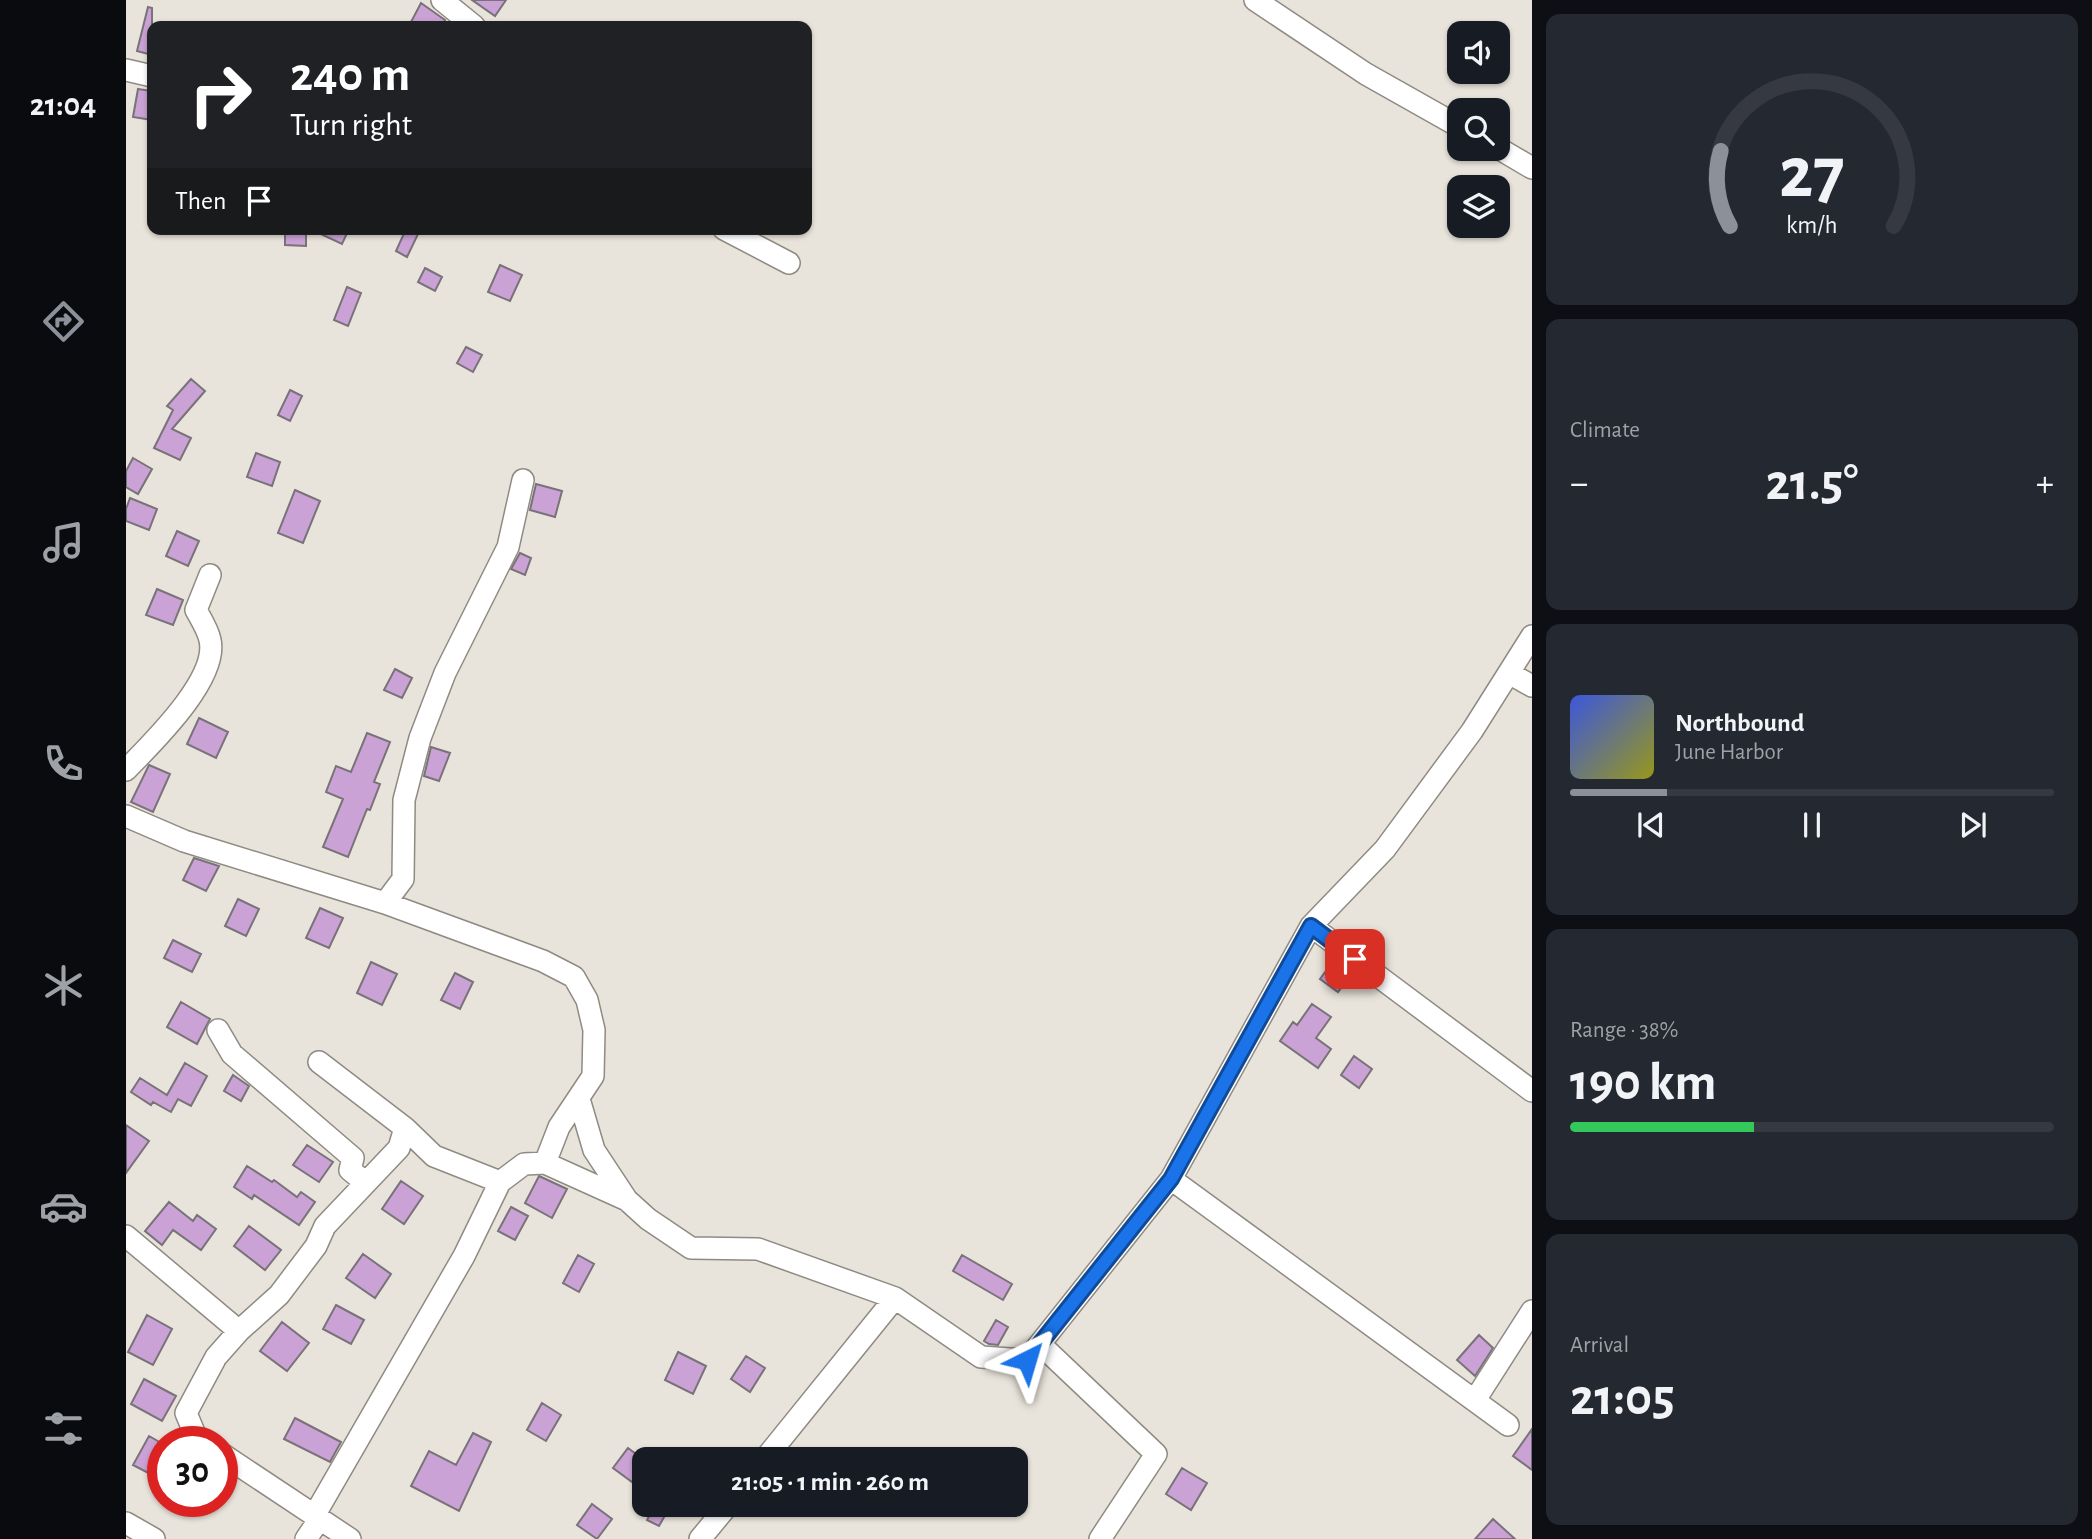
<!DOCTYPE html>
<html lang="en">
<head>
<meta charset="utf-8">
<style>
	body { margin:0; font-family:"Alegreya Sans",sans-serif; background:#242831; color:#f1f3f6; height:100vh; display:flex; flex-direction:column; font-size:26px; white-space:nowrap }
	* { box-sizing:border-box; margin:0 }
	p { font-size:23px; color:#9ea1a6 }
	.icon { flex:none; width:38px; height:38px; fill:none; stroke:currentColor; stroke-width:2; stroke-linecap:round; stroke-linejoin:round }
	.map { position:relative; flex:1; overflow:hidden }
	.drawer { display:flex; flex-direction:column; gap:14px; padding:14px; background:#0d0f14; width:560px }
	.drawer>* { flex:none }
	.hud { position:absolute; left:21px; top:21px; width:665px; height:214px; border-radius:14px; box-shadow:0 2px 5px #0004; background:#202124; color:#fff; overflow:hidden }
	.fabs { position:absolute; left:1321px; top:21px; display:grid; gap:14px }
	.fabs a { display:grid; place-items:center; width:63px; height:63px; border-radius:14px; background:#171b24; box-shadow:0 2px 5px #0004; font-size:35px }
	.speed { position:absolute; left:21px; top:1426px; display:flex; gap:14px; font-size:35px; font-weight:700; text-align:center }
	.speed>* { display:grid; place-content:center; width:91px; height:91px; border-radius:50%; background:#171b24; box-shadow:0 2px 5px #0004; line-height:1 }
	.speed .limit { border:10px solid #d22; background:#fff; color:#111 }
	.pin { position:absolute; display:grid; place-items:center; width:60px; height:60px; color:#fff; margin:-30px; border-radius:14px; box-shadow:0 4px 10px #0006 }
	.me { position:absolute; width:77px; margin:-38px; rotate:40deg; stroke-linejoin:round; filter:drop-shadow(0 0 5px #0008) }
	.turn { display:flex; align-items:center; gap:24px; height:147px; padding:0 28px; font-size:32px }
	.turn .icon { width:91px; height:91px; stroke-width:2.5 }
	.turn b { display:block; font-size:49px; line-height:60px }
	.then { display:flex; align-items:center; height:66px; padding:0 28px; background:#0003; gap:14px; font-size:26px }
	.big { font-size:52px; font-weight:600; line-height:1.1 }
	.drawer .card { flex:1; display:flex; flex-direction:column; justify-content:center; gap:10px; min-width:0; padding:0 24px; border-radius:14px; background:#242831 }
	.drawer .dial { align-items:center; gap:0 }
	.dial svg { height:182px; overflow:visible; fill:none; stroke:#363941; stroke-width:7; stroke-linecap:round; text-anchor:middle }
	.dial text { fill:#f1f3f6; stroke:none }
	.song { display:flex; align-items:center; gap:21px }
	.cover { width:84px; height:84px; border-radius:10px; background:linear-gradient(135deg,hsl(230 70% 55%),hsl(60 70% 35%)) }
	.played { height:7px; border-radius:4px; background:linear-gradient(90deg,#8c9099 20%,#363941 20%) }
	.keys { display:flex; justify-content:space-around; direction:ltr }
	.heat { display:flex; justify-content:space-between; align-items:center; font-size:38px; direction:ltr }
	.charge { height:10px; border-radius:5px; background:linear-gradient(90deg,#34c759 38%,#363941 0) }
	.trip { position:absolute; left:506px; top:1447px; width:396px; height:70px; border-radius:14px; background:#171b24; box-shadow:0 2px 5px #0004; font-weight:600; line-height:70px; text-align:center }
	main { display:flex; flex:1; min-height:0 }
	.tab-bar { display:flex; flex-direction:column; width:126px; justify-content:space-around; align-items:center; background:#090b0e; color:#9ea1a6 }
	.tab-bar .icon { width:49px; height:49px }
	.tab-bar .current { color:#8c9099 }
	.tab-bar b { font-size:32px; color:#f1f3f6 }
	.map>svg:first-child { display:block }
</style>
</head>
<body>
<main>
<nav class="tab-bar">
<b>21:04</b>
<svg class="icon current" aria-label="directions" viewBox="0 0 24 24"><path d="M12 3l9 9-9 9-9-9zM9 14v-3h6M13 9l2 2-2 2"/></svg>
<svg class="icon" aria-label="music" viewBox="0 0 24 24"><path d="M9 18V5l10-2v13"/><circle cx="6" cy="18" r="3"/><circle cx="16" cy="16" r="3"/></svg>
<svg class="icon" aria-label="phone" viewBox="0 0 24 24"><path d="M5 4h4l2 5-3 2q2 4 5 5l2-3 5 2v4C11 20 4 13 5 4z"/></svg>
<svg class="icon" aria-label="climate" viewBox="0 0 24 24"><path d="M12 3v18M4 7l16 10M4 17L20 7"/></svg>
<svg class="icon" aria-label="car" viewBox="0 0 24 24"><path d="M5 17H2v-5l4-1 3-4h7l3 4 3 1v5h-3M9 17h6M6 11h13"/><circle cx="7" cy="17" r="2"/><circle cx="17" cy="17" r="2"/></svg>
<svg class="icon" aria-label="filters" viewBox="0 0 24 24"><path d="M4 7h16M4 17h16"/><circle cx="9" cy="7" r="2"/><circle cx="15" cy="17" r="2"/></svg>
</nav>
<div class="map">
<svg width="1406" height="1539" viewBox="0 0 1406 1539">
	<rect width="100%" height="100%" fill="#e9e4db"/>
	<!-- building -->
	<path fill="#cba2d5" stroke="#787279" stroke-width="2" d="M 346,0 L 380,0 L 369,16 Z
		M 295,3 L 319,20 L 316,26 L 293,26 L 285,22 Z
		M 22,7 L 26,8 L 26,55 L 11,51 Z
		M 12,89 L 26,91 L 26,120 L 7,117 Z
		M 159,229 L 180,229 L 180,246 L 159,245 Z
		M 184,229 L 223,229 L 216,244 Z
		M 280,229 L 292,234 L 281,257 L 270,251 Z
		M 374,265 L 396,275 L 384,301 L 362,292 Z
		M 299,268 L 316,277 L 309,291 L 292,282 Z
		M 221,287 L 235,293 L 222,326 L 208,320 Z
		M 340,347 L 356,355 L 347,372 L 331,363 Z
		M 65,379 L 79,391 L 46,429 L 65,438 L 54,460 L 28,448 L 47,410 L 41,406 Z
		M 164,390 L 176,396 L 164,421 L 152,415 Z
		M 130,453 L 154,462 L 146,486 L 121,477 Z
		M 7,458 L 26,469 L 12,494 L 0,487 L 0,471 Z
		M 410,484 L 436,491 L 429,517 L 404,510 Z
		M 169,490 L 194,501 L 177,543 L 152,533 Z
		M 4,498 L 31,509 L 23,530 L 0,521 L 0,509 Z
		M 51,531 L 73,541 L 62,566 L 40,556 Z
		M 394,553 L 405,558 L 399,575 L 385,569 Z
		M 31,589 L 57,600 L 47,625 L 20,615 Z
		M 269,669 L 286,678 L 276,698 L 258,690 Z
		M 73,718 L 102,732 L 90,758 L 61,744 Z
		M 241,733 L 264,742 L 248,782 L 254,784 L 244,810 L 241,809 L 222,857 L 197,847 L 217,799 L 200,792 L 210,766 L 225,772 Z
		M 305,747 L 324,753 L 313,781 L 298,776 Z
		M 23,765 L 44,774 L 27,812 L 5,802 Z
		M 68,858 L 93,866 L 80,891 L 57,880 Z
		M 112,899 L 133,909 L 120,936 L 99,926 Z
		M 194,908 L 217,918 L 203,948 L 180,938 Z
		M 47,940 L 75,954 L 66,972 L 38,958 Z
		M 1208,960 L 1226,973 L 1212,992 L 1194,979 Z
		M 245,962 L 271,974 L 256,1005 L 231,993 Z
		M 329,973 L 347,982 L 334,1009 L 315,1000 Z
		M 55,1002 L 84,1019 L 71,1044 L 41,1027 Z
		M 1186,1004 L 1205,1017 L 1190,1038 L 1205,1049 L 1192,1068 L 1154,1041 L 1167,1022 L 1171,1025 Z
		M 1228,1056 L 1246,1069 L 1233,1088 L 1215,1075 Z
		M 59,1063 L 81,1076 L 65,1106 L 52,1099 L 45,1112 L 27,1102 L 25,1105 L 5,1092 L 14,1078 L 41,1095 Z
		M 107,1075 L 123,1086 L 115,1101 L 98,1091 Z
		M 0,1125 L 23,1141 L 0,1173 Z
		M 181,1145 L 207,1162 L 193,1182 L 167,1165 Z
		M 121,1166 L 146,1182 L 148,1180 L 171,1197 L 175,1192 L 189,1202 L 173,1225 L 128,1195 L 126,1199 L 108,1187 Z
		M 413,1176 L 441,1189 L 426,1218 L 399,1203 Z
		M 275,1181 L 297,1196 L 278,1224 L 256,1209 Z
		M 43,1202 L 67,1221 L 71,1215 L 90,1229 L 75,1250 L 47,1230 L 36,1245 L 19,1231 Z
		M 385,1207 L 402,1216 L 389,1240 L 372,1231 Z
		M 123,1226 L 155,1250 L 139,1270 L 108,1246 Z
		M 237,1254 L 265,1274 L 249,1298 L 220,1278 Z
		M 452,1255 L 468,1264 L 453,1292 L 437,1283 Z
		M 836,1255 L 886,1284 L 877,1300 L 827,1271 Z
		M 210,1305 L 238,1320 L 225,1344 L 197,1329 Z
		M 21,1315 L 46,1329 L 27,1365 L 2,1352 Z
		M 870,1320 L 882,1327 L 872,1345 L 863,1344 L 858,1341 Z
		M 156,1322 L 183,1343 L 161,1371 L 134,1351 Z
		M 1353,1335 L 1367,1348 L 1349,1376 L 1331,1360 Z
		M 552,1352 L 580,1366 L 567,1394 L 539,1380 Z
		M 620,1356 L 639,1368 L 624,1392 L 605,1379 Z
		M 18,1379 L 50,1396 L 36,1421 L 5,1404 Z
		M 416,1403 L 435,1415 L 420,1441 L 401,1430 Z
		M 169,1418 L 215,1442 L 204,1462 L 158,1439 Z
		M 1406,1429 L 1406,1470 L 1387,1456 Z
		M 347,1433 L 365,1442 L 333,1511 L 285,1486 L 303,1451 L 330,1465 Z
		M 23,1436 L 37,1444 L 37,1461 L 28,1476 L 7,1465 Z
		M 502,1448 L 518,1460 L 518,1464 L 506,1482 L 487,1468 Z
		M 1056,1468 L 1081,1483 L 1065,1510 L 1040,1494 Z
		M 466,1504 L 486,1519 L 471,1539 L 451,1525 Z
		M 529,1505 L 542,1510 L 533,1526 L 521,1520 Z
		M 1367,1519 L 1389,1539 L 1349,1539 Z"/>
	<g fill="none" stroke-linecap="round" stroke-linejoin="round">
		<!-- minor casing -->
		<g stroke="#8f8a82" stroke-width="24">
			<path id="minor" d="M 316,0 L 348,26
				M 1129,0 L 1240,74 L 1334,127
				M 0,70 L 26,76
				M 1372,148 L 1406,168
				M 598,229 L 663,263
				M 397,480 L 382,547 L 319,673 L 294,738 L 278,800 L 277,879 L 259,903 L 417,961 L 448,977 L 461,1000 L 468,1030 L 467,1076 L 433,1127 L 419,1163 L 501,1200 L 522,1219 L 565,1248 L 632,1249 L 769,1298 L 638,1460
				M 1383,673 L 1406,686
				M 0,770 C 25,744 93,679 84,640 C 82,630 75,619 70,610 L 84,575
				M 0,816 L 58,841 L 259,903
				M 1185,926 L 1406,1091
				M 92,1030 L 106,1054 L 227,1158 L 224,1170 L 240,1183
				M 453,1099 L 468,1150 L 501,1200
				M 279,1128 L 308,1156 L 374,1182 L 398,1164 L 419,1163
				M 1045,1179 L 1382,1425
				M 0,1236 L 113,1331 L 153,1295 L 190,1246 L 199,1226 L 273,1148 L 279,1128 L 193,1062
				M 769,1298 L 855,1357 L 901,1360 L 1045,1179 L 1185,926 L 1259,849 L 1346,731 L 1406,636
				M 915,1345 L 1030,1454 L 974,1539
				M 1349,1400 L 1406,1311
				M 78,1442 L 70,1437 L 60,1413 L 90,1357 L 113,1331
				M 96,1454 L 224,1539
				M 188,1516 L 338,1256 L 374,1182
				M 0,1523 L 28,1539
				M 180,1539 L 193,1520
				M 574,1539 L 602,1505"/>
		</g>
		<!-- minor -->
		<use href="#minor" stroke="#fff" stroke-width="21"/>
	</g>
	<g fill="none" stroke-linecap="round" stroke-linejoin="round">
		<!-- route casing -->
		<g stroke="#114b97" stroke-width="18">
			<path id="route" d="M 901,1360 L 1045,1179 L 1185,926 L 1229,959"/>
		</g>
		<!-- route -->
		<use href="#route" stroke="#1a73e8" stroke-width="12"/>
	</g>
</svg>
<div class="fabs">
<a><svg class="icon" aria-label="sound" viewBox="0 0 24 24"><path d="M4 9h4l5-4v14l-5-4H4zM17 9q2 3 0 6"/></svg></a>
<a><svg class="icon" aria-label="search" viewBox="0 0 24 24"><circle cx="10" cy="10" r="6"/><path d="M15 15l6 6"/></svg></a>
<a><svg class="icon" aria-label="layers" viewBox="0 0 24 24"><path d="M12 4l9 5-9 5-9-5zM3 14l9 5 9-5"/></svg></a>
</div>
<div class="speed"><div class="limit">30</div></div>
<div class="pin" style="left:1229px;top:959px;background:#d93025"><svg class="icon" aria-label="arrive" viewBox="0 0 24 24"><path d="M6 21V4h12l-3 4 3 4H6"/></svg></div>
<svg class="me" style="left:901px;top:1360px" viewBox="-20 -20 40 40"><path d="M0-17L14 15 0 8-14 15z" fill="#1a73e8" stroke="#fff" stroke-width="4"/></svg>
<div class="trip">21:05 · 1 min · 260 m</div>
<div class="hud">
<div class="turn"><svg class="icon" aria-label="right" viewBox="0 0 24 24"><path d="M7 20v-9h11M14 6l5 5-5 5"/></svg><div><b>240 m</b>Turn right</div></div>
<div class="then">Then<svg class="icon" aria-label="arrive" viewBox="0 0 24 24"><path d="M6 21V4h12l-3 4 3 4H6"/></svg></div>
</div>
</div>
<section class="drawer">
<div class="card dial"><svg viewBox="0 0 100 80">
<path d="M14 69A42 42 0 1 1 86 69"/>
<path d="M14 69A42 42 0 0 1 10 36" stroke="#8c9099"/>
<text x="50" y="56" font-size="32" font-weight="700">27</text>
<text x="50" y="72" font-size="11">km/h</text>
</svg></div>
<div class="card"><p>Climate</p>
<div class="heat"><a>−</a><b class="big">21.5°</b><a>+</a></div>
</div>
<div class="card">
<div class="song"><i class="cover"></i><div><b>Northbound</b><p>June Harbor</p></div></div>
<div class="played"></div>
<div class="keys"><svg class="icon" aria-label="previous" viewBox="0 0 24 24"><path d="M18 5L8 12l10 7zM5 5v14"/></svg><svg class="icon" aria-label="pause" viewBox="0 0 24 24"><path d="M8 5v14M16 5v14"/></svg><svg class="icon" aria-label="next" viewBox="0 0 24 24"><path d="M6 5l10 7-10 7zM19 5v14"/></svg></div>
</div>
<div class="card"><p>Range · 38%</p><b class="big">190 km</b><div class="charge"></div></div>
<div class="card"><p>Arrival</p><b class="big">21:05</b></div>
</section>
</main>
</body>
</html>
